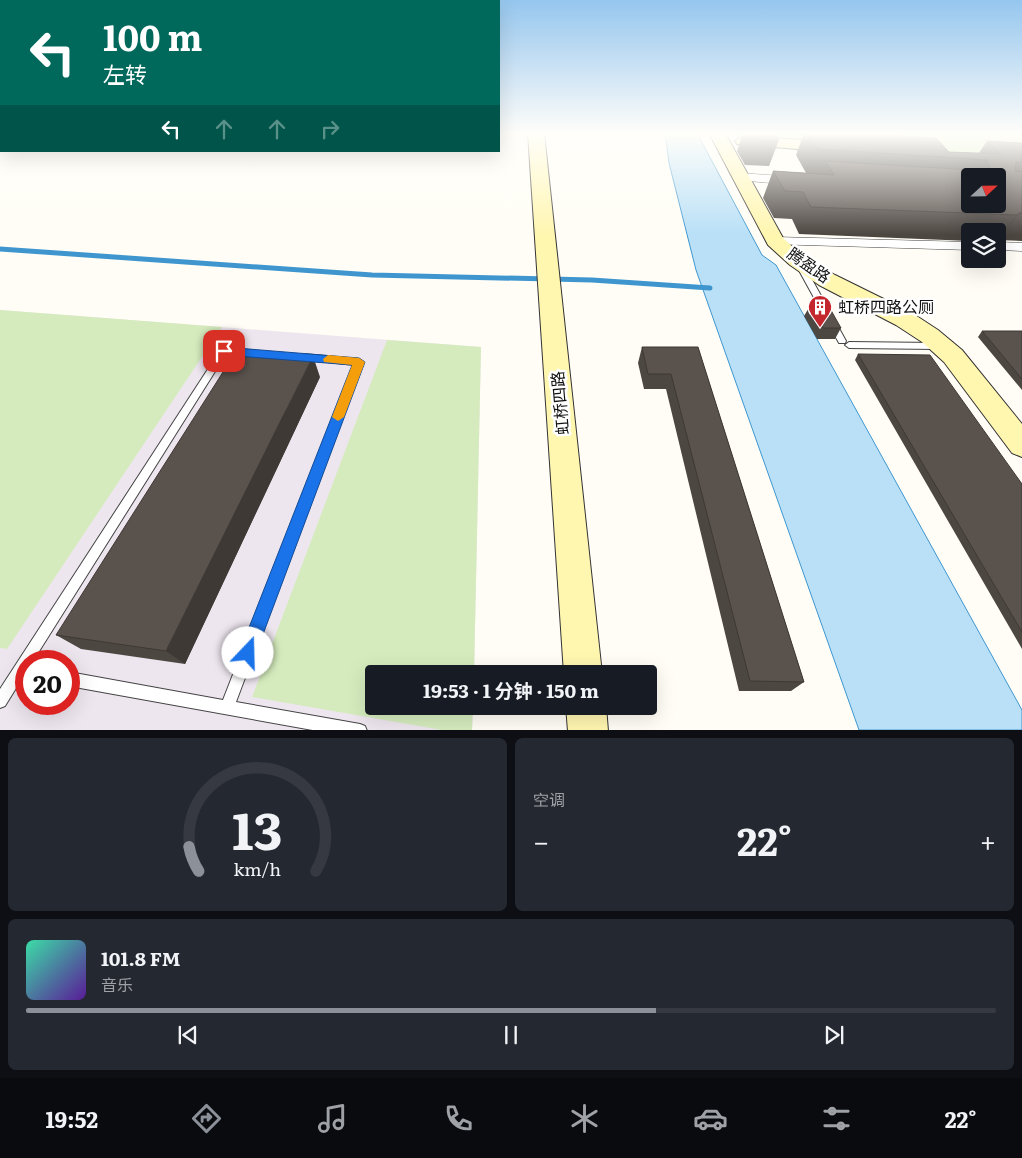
<!DOCTYPE html>
<html lang="zh">
<head>
<meta charset="utf-8">
<style>
	body { margin:0; font-family:Literata,"Noto Sans SC",serif; background:#242831; color:#f1f3f6; height:100vh; display:flex; flex-direction:column; font-size:19px; white-space:nowrap }
	* { box-sizing:border-box; margin:0 }
	p { font-size:16px; color:#9ea1a6 }
	.icon { flex:none; width:28px; height:28px; fill:none; stroke:currentColor; stroke-width:2; stroke-linecap:round; stroke-linejoin:round }
	.map { position:relative; height:730px; overflow:hidden }
	.side { display:flex; flex-direction:column; gap:8px; padding:8px; background:#0d0f14; flex:1 }
	.side>* { flex:none }
	.guide { position:absolute; left:0px; top:0px; width:500px; height:152px; box-shadow:0 5px 20px #0002; background:#00695c; color:#fff; overflow:hidden }
	.needle { width:32px; rotate:68deg }
	.buttons { position:absolute; left:961px; top:168px; display:grid; gap:10px }
	.buttons a { display:grid; place-items:center; width:45px; height:45px; border-radius:5px; background:#171b24; box-shadow:0 5px 20px #0002; font-size:25px }
	.speed { position:absolute; left:15px; top:650px; display:flex; gap:10px; font-size:25px; font-weight:700; text-align:center }
	.speed>* { display:grid; place-content:center; width:65px; height:65px; border-radius:50%; background:#171b24; box-shadow:0 5px 20px #0002; line-height:1 }
	.speed .limit { border:8px solid #d22; background:#fff; color:#111 }
	.pin { position:absolute; display:grid; place-items:center; width:42px; height:42px; color:#fff; margin:-21px; border-radius:10px; box-shadow:0 2px 8px #0006 }
	.me { position:absolute; width:55px; margin:-28px; rotate:21deg; stroke-linejoin:round; filter:drop-shadow(0 0 4px #0008) }
	.turn { display:flex; align-items:center; gap:18px; height:105px; padding:0 20px; font-size:22px }
	.turn .icon { width:65px; height:65px; stroke-width:2.5 }
	.turn b { display:block; font-size:35px; line-height:42px }
	.lanes { display:flex; align-items:center; height:48px; padding:0 20px; background:#0003; justify-content:center; gap:25px; direction:ltr }
	.lanes .off { opacity:.35 }
	.big { font-size:38px; font-weight:700; line-height:1.1 }
	.side .card { flex:1; display:flex; flex-direction:column; justify-content:center; gap:8px; min-width:0; padding:0 18px; border-radius:8px; background:#242831 }
	.side .dial { align-items:center; gap:0 }
	.dial svg { height:130px; overflow:visible; fill:none; stroke:#363941; stroke-width:7; stroke-linecap:round; text-anchor:middle }
	.dial text { fill:#f1f3f6; stroke:none }
	.song { display:flex; align-items:center; gap:15px }
	.cover { width:60px; height:60px; border-radius:8px; background:linear-gradient(135deg,hsl(160 70% 55%),hsl(270 70% 35%)) }
	.played { height:5px; border-radius:2px; background:linear-gradient(90deg,#8c9099 65%,#363941 65%) }
	.keys { display:flex; justify-content:space-around; direction:ltr }
	.heat { display:flex; justify-content:space-between; align-items:center; font-size:28px; direction:ltr }
	.side .tiles { flex:1; display:grid; gap:8px; grid-template-columns:1fr 1fr }
	.card:last-child { grid-column:span 2 }
	.trip { position:absolute; left:365px; top:665px; width:292px; height:50px; border-radius:5px; background:#171b24; box-shadow:0 5px 20px #0002; font-weight:700; line-height:50px; text-align:center }
	.tabs { display:flex; height:80px; justify-content:space-around; align-items:center; background:#090b0e; color:#9ea1a6 }
	.tabs .icon { width:35px; height:35px }
	.tabs .active { color:#8c9099 }
	.tabs b { font-size:22px; color:#f1f3f6 }
	.map>svg:first-child { display:block }
</style>
</head>
<body>
<div class="map">
<svg width="1022" height="731" viewBox="0 0 1022 731">
	<rect width="100%" height="100%" fill="#fffdf5"/>
	<!-- industrial -->
	<path fill="#eee6ef" fill-rule="evenodd" d="M 0,310 L 481,347 L 474,674 L 374,674 L 374,706 L 473,706 L 472,730 L 0,730 ZM 26,661 L 69,661 L 69,704 L 26,704 Z"/>
	<!-- green -->
	<path fill="#d5ebbd" d="M 732,133 L 1022,133 L 1022,156 L 743,139 Z
		M 0,310 L 222,327 L 7,649 L 0,648 Z
		M 387,340 L 481,347 L 474,674 L 374,674 L 374,706 L 473,706 L 472,730 L 442,730 L 252,697 Z"/>
	<!-- water -->
	<path fill="#b9e0f7" stroke="#3f96cf" d="M 665,133 L 697,133 L 762,255 L 776,265 L 1022,710 L 1022,730 L 859,730 L 696,270 L 669,163 Z"/>
	<g fill="none" stroke-linecap="round" stroke-linejoin="round">
		<!-- stream -->
		<path stroke="#3f96cf" stroke-width="5" d="M 0,249 L 372,275 L 592,280 L 710,288"/>
		<!-- lane casing -->
		<g stroke="#444" stroke-width="2">
			<path id="lane" d="M 797,263 L 800,263 L 804,265 L 846,341 L 845,343 L 839,343 L 796,265 Z
				M 849,342 L 936,343 L 940,346 L 936,349 L 849,348 L 845,345 Z
				M 224,348 L 248,350 L 252,353 L 248,356 L 226,354 L 33,661 L 26,661 L 26,672 L 5,706 L 0,708 L 0,689 L 221,349 Z
				M 303,354 L 359,359 L 363,362 L 236,702 L 360,724 L 365,726 L 367,731 L 318,731 L 69,686 L 69,672 L 223,700 L 354,365 L 300,359 L 299,357 Z"/>
		</g>
		<!-- street casing -->
		<g stroke="#444" stroke-width="1">
			<path id="street" d="M 740,173 L 795,177 L 801,181 L 795,185 L 736,180 L 734,177 L 736,174 Z
				M 775,237 L 970,242 L 970,250 L 770,244 L 768,241 L 770,238 Z
				M 998,242 L 1022,243 L 1022,251 L 998,250 Z"/>
		</g>
		<!-- secondary casing -->
		<g stroke="#333" stroke-width="2">
			<path id="secondary" d="M 528,133 L 544,133 L 602,674 L 564,674 Z
				M 709,133 L 725,133 L 783,238 L 804,257 L 835,275 L 912,313 L 938,330 L 962,350 L 1022,424 L 1022,457 L 1012,453 L 944,362 L 922,342 L 896,325 L 819,285 L 790,265 L 768,245 Z
				M 743,136 L 832,142 L 840,147 L 832,152 L 737,144 L 735,141 Z
				M 566,706 L 606,706 L 608,731 L 568,731 Z"/>
		</g>
		<!-- lane -->
		<use href="#lane" fill="#fff" fill-rule="evenodd"/>
		<!-- street -->
		<use href="#street" fill="#fff" fill-rule="evenodd"/>
		<!-- secondary -->
		<use href="#secondary" fill="#fff6b0" fill-rule="evenodd"/>
	</g>
	<!-- wall -->
	<path fill="#4d4742" d="M 743,133 L 775,133 L 779,140 L 769,166 L 745,165 L 737,151 Z
		M 804,133 L 856,133 L 949,152 L 979,153 L 987,141 L 1022,143 L 1022,241 L 998,240 L 998,241 L 998,231 L 970,231 L 970,241 L 799,234 L 792,219 L 774,218 L 763,198 L 773,171 L 806,173 L 796,155 Z
		M 810,306 L 841,328 L 835,339 L 817,339 L 804,316 Z
		M 982,331 L 1022,331 L 1022,390 L 978,337 Z
		M 642,347 L 698,347 L 804,682 L 791,691 L 739,691 L 666,389 L 644,389 L 638,363 Z
		M 858,354 L 1022,484 L 1022,649 L 855,360 Z
		M 320,377 L 185,664 L 81,649 L 56,635 Z"/>
	<!-- shaded-wall -->
	<path fill="#3f3936" d="M 1019,213 L 998,241 L 1017,215 Z
		M 313,356 L 320,377 L 185,664 L 166,651 Z"/>
	<!-- building -->
	<path fill="#5a524d" stroke="#3f3936" fill-rule="evenodd" d="M 750,133 L 775,133 L 779,140 L 754,140 Z
		M 807,133 L 856,133 L 936,138 L 949,152 L 1001,154 L 987,141 L 1022,143 L 1022,162 L 1016,162 L 1015,171 L 1022,172 L 1022,213 L 1019,213 L 1017,215 L 811,207 L 803,192 L 785,191 L 773,171 L 834,175 L 825,161 L 988,171 L 990,169 L 987,160 L 818,149 ZM 970,176 L 998,176 L 998,204 L 970,204 Z
		M 828,305 L 841,328 L 823,328 L 810,306 Z
		M 982,331 L 1022,331 L 1022,379 Z
		M 642,347 L 698,347 L 804,682 L 750,681 L 671,374 L 648,374 Z
		M 237,350 L 313,356 L 166,651 L 56,635 Z
		M 858,354 L 930,355 L 1022,484 L 1022,632 Z"/>
	<!-- sky -->
	<linearGradient id="sky" x2="0" y2="1"><stop stop-color="#95c6ee"/><stop offset="0.57" stop-color="#fffefa"/><stop offset="1" stop-color="#fffefa" stop-opacity="0"/></linearGradient>
	<rect width="1022" height="235" fill="url(#sky)"/>
	<!-- route -->
	<path fill="#1a73e8" stroke="#114b97" d="M 224,347 L 359,358 L 365,362 L 256,653 L 254,659 L 248,661 L 242,659 L 239,653 L 352,365 L 224,355 L 219,351 Z"/>
	<!-- slow -->
	<path fill="#f59e0b" d="M 328,355 L 359,358 L 365,362 L 344,417 L 338,421 L 332,417 L 352,365 L 324,362 L 323,359 Z"/>
	<!-- icons -->
	<defs>
		<g id="building-pin" transform="scale(1.25)"><path d="M0 17L-7.5 6A9.5 9.5 0 1 1 7.5 6Z" fill="#c4262e" stroke="#fff"/><path d="M-4-6H4V6H1V3H-1V6H-4ZM-2.5-4.3h1.7v1.8h-1.7ZM.8-4.3h1.7v1.8H.8ZM-2.5-1h1.7V.8h-1.7ZM.8-1h1.7V.8H.8Z" fill="#fff"/></g>
	</defs>
	<g fill-rule="evenodd">
		<use href="#building-pin" x="820" y="307"/>
	</g>
	<g text-anchor="middle" stroke-width="5" stroke-linejoin="round" paint-order="stroke">
		<!-- street labels -->
		<g font-size="16" fill="#111" stroke="#fff">
			<text transform="translate(809 265) rotate(35)" y="6">腾盈路</text>
			<text transform="translate(560 403) rotate(-95)" y="6">虹桥四路</text>
		</g>
		<!-- poi labels -->
		<g font-size="16" fill="#111" stroke="#fff" text-anchor="start">
			<text x="838" y="313">虹桥四路公厕</text>
		</g>
	</g>
</svg>
<div class="buttons">
<a><svg class="needle" viewBox="-14 -14 28 28"><path d="M0-13l5 13h-10z" fill="#e53935"/><path d="M0 13l5-13h-10z" fill="#9ea1a6"/></svg></a>
<a><svg class="icon" aria-label="layers" viewBox="0 0 24 24"><path d="M12 4l9 5-9 5-9-5zM3 14l9 5 9-5"/></svg></a>
</div>
<div class="speed"><div class="limit">20</div></div>
<div class="pin" style="left:224px;top:351px;background:#d93025"><svg class="icon" aria-label="arrive" viewBox="0 0 24 24"><path d="M6 21V4h12l-3 4 3 4H6"/></svg></div>
<svg class="me" style="left:248px;top:653px" viewBox="-20 -20 40 40"><circle r="19" fill="#fff"/><path d="M0-13L10 11 0 6-10 11z" fill="#1a73e8"/></svg>
<div class="trip">19:53 · 1 分钟 · 150 m</div>
<div class="guide">
<div class="turn"><svg class="icon" aria-label="left" viewBox="0 0 24 24"><path d="M17 20v-9H6M10 6l-5 5 5 5"/></svg><div><b>100 m</b>左转</div></div>
<div class="lanes"><svg class="icon" aria-label="left" viewBox="0 0 24 24"><path d="M17 20v-9H6M10 6l-5 5 5 5"/></svg><svg class="icon off" aria-label="ahead" viewBox="0 0 24 24"><path d="M12 20V5M6 11l6-6 6 6"/></svg><svg class="icon off" aria-label="ahead" viewBox="0 0 24 24"><path d="M12 20V5M6 11l6-6 6 6"/></svg><svg class="icon off" aria-label="right" viewBox="0 0 24 24"><path d="M7 20v-9h11M14 6l5 5-5 5"/></svg></div>
</div>
</div>
<section class="side">
<div class="tiles">
<div class="card dial"><svg viewBox="0 0 100 80">
<path d="M14 69A42 42 0 1 1 86 69"/>
<path d="M14 69A42 42 0 0 1 8 54" stroke="#8c9099"/>
<text x="50" y="56" font-size="32" font-weight="700">13</text>
<text x="50" y="72" font-size="11">km/h</text>
</svg></div>
<div class="card"><p>空调</p>
<div class="heat"><a>−</a><b class="big">22°</b><a>+</a></div>
</div>
<div class="card">
<div class="song"><i class="cover"></i><div><b>101.8 FM</b><p>音乐</p></div></div>
<div class="played"></div>
<div class="keys"><svg class="icon" aria-label="previous" viewBox="0 0 24 24"><path d="M18 5L8 12l10 7zM5 5v14"/></svg><svg class="icon" aria-label="pause" viewBox="0 0 24 24"><path d="M8 5v14M16 5v14"/></svg><svg class="icon" aria-label="next" viewBox="0 0 24 24"><path d="M6 5l10 7-10 7zM19 5v14"/></svg></div>
</div>
</div>
</section>
<nav class="tabs">
<b>19:52</b>
<svg class="icon active" aria-label="directions" viewBox="0 0 24 24"><path d="M12 3l9 9-9 9-9-9zM9 14v-3h6M13 9l2 2-2 2"/></svg>
<svg class="icon" aria-label="music" viewBox="0 0 24 24"><path d="M9 18V5l10-2v13"/><circle cx="6" cy="18" r="3"/><circle cx="16" cy="16" r="3"/></svg>
<svg class="icon" aria-label="phone" viewBox="0 0 24 24"><path d="M5 4h4l2 5-3 2q2 4 5 5l2-3 5 2v4C11 20 4 13 5 4z"/></svg>
<svg class="icon" aria-label="climate" viewBox="0 0 24 24"><path d="M12 3v18M4 7l16 10M4 17L20 7"/></svg>
<svg class="icon" aria-label="car" viewBox="0 0 24 24"><path d="M5 17H2v-5l4-1 3-4h7l3 4 3 1v5h-3M9 17h6M6 11h13"/><circle cx="7" cy="17" r="2"/><circle cx="17" cy="17" r="2"/></svg>
<svg class="icon" aria-label="filters" viewBox="0 0 24 24"><path d="M4 7h16M4 17h16"/><circle cx="9" cy="7" r="2"/><circle cx="15" cy="17" r="2"/></svg>
<b>22°</b>
</nav>
</body>
</html>
